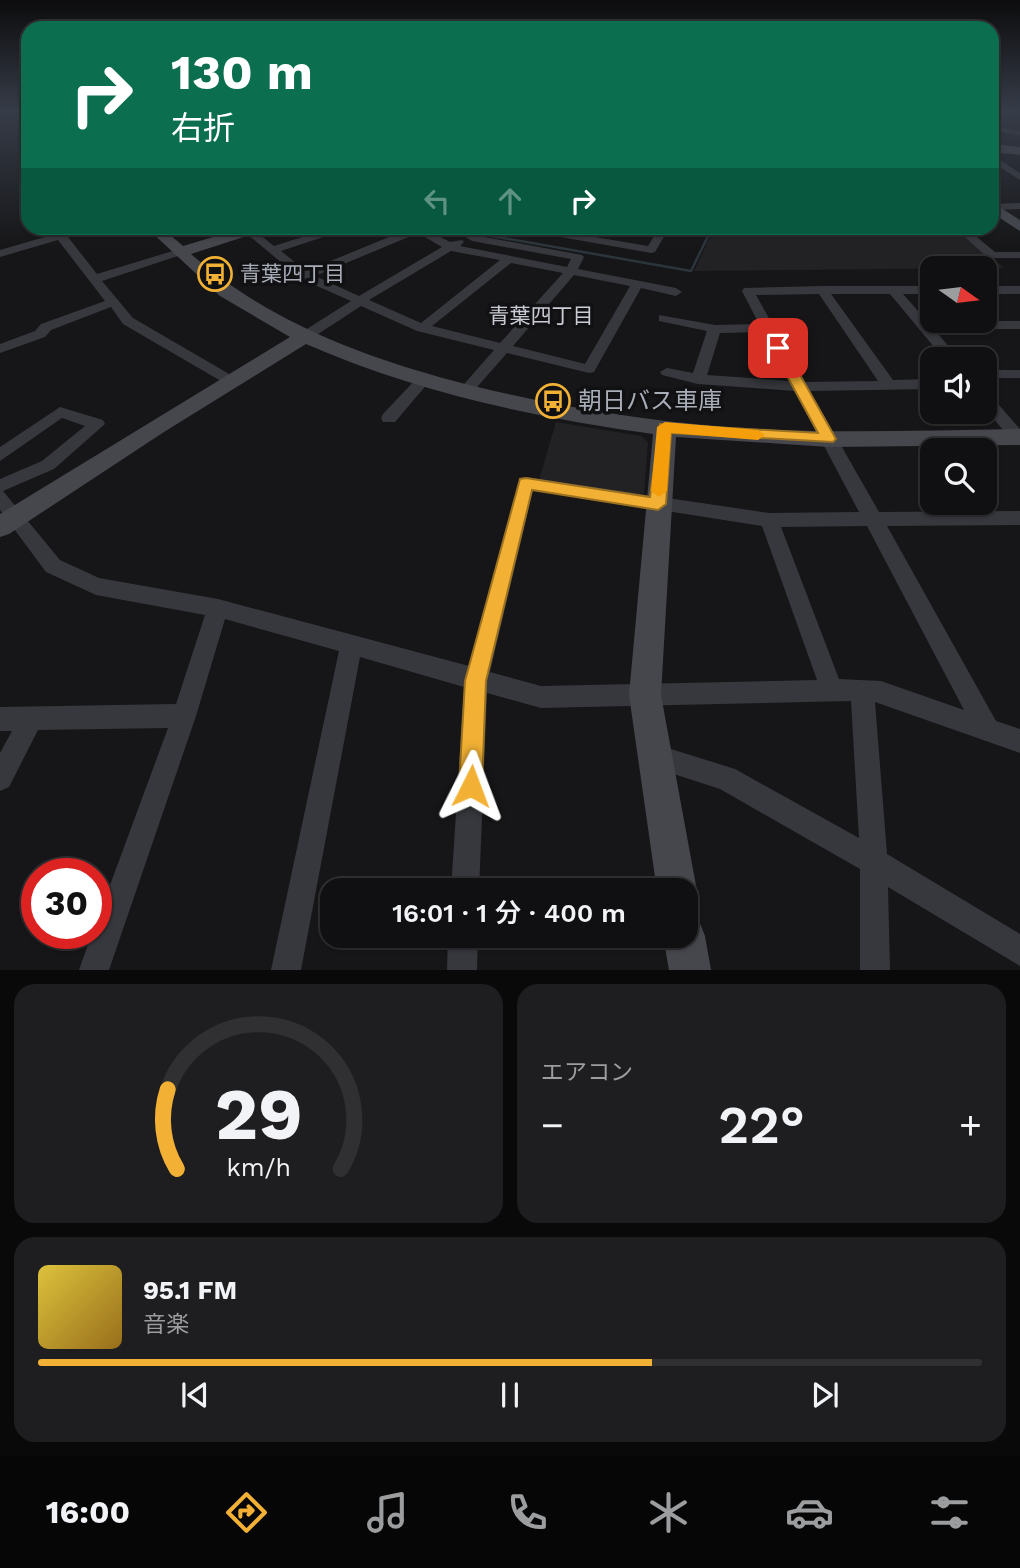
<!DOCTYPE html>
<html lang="ja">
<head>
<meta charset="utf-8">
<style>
	body { margin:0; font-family:"Work Sans","Noto Sans JP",sans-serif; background:#1e1e20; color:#f1f3f6; height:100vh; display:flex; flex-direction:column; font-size:26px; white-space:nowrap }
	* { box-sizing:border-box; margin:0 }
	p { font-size:23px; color:#9c9d9f }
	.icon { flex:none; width:38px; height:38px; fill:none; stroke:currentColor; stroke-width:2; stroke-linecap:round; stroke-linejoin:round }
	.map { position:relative; height:970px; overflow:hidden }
	.drawer { display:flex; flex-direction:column; gap:14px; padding:14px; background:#09090a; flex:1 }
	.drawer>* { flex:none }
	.banner { position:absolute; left:21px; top:21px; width:978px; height:214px; border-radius:21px; box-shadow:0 2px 5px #0004,0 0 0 2px #303032; background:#0b6e4f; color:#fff; overflow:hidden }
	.needle { width:46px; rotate:104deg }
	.fabs { position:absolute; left:920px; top:256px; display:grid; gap:14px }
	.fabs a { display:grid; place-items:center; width:77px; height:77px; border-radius:14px; background:#101012; box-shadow:0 2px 5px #0004,0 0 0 2px #303032; font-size:35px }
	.speed { position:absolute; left:21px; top:858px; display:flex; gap:14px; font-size:35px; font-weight:700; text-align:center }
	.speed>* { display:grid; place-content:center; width:91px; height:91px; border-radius:50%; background:#101012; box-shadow:0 2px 5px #0004,0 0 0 2px #303032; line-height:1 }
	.speed .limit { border:10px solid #d22; background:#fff; color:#111 }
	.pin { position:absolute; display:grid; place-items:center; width:60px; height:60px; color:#fff; margin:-30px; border-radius:14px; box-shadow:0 4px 10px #0006 }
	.me { position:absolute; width:77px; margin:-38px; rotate:3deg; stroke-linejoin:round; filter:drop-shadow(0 0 5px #0008) }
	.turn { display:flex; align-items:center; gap:24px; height:147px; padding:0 35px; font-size:32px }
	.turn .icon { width:91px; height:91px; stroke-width:2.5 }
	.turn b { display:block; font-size:49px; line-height:60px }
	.lanes { display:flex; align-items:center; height:66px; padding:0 35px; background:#0003; justify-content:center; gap:35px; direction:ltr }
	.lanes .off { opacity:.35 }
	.big { font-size:52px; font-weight:600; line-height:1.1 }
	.drawer .card { flex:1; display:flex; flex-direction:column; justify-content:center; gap:10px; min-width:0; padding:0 24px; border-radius:21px; background:#1e1e20 }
	.drawer .dial { align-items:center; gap:0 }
	.dial svg { height:182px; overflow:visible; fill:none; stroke:#303032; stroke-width:7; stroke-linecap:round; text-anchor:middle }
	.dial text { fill:#f1f3f6; stroke:none }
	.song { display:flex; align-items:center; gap:21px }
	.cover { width:84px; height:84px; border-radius:10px; background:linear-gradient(135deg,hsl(50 70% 55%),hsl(40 70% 35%)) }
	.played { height:7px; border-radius:4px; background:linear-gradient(90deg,#f2b134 65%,#303032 65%) }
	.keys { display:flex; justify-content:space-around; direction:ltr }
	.heat { display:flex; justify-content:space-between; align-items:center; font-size:38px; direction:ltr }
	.drawer .tiles { flex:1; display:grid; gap:14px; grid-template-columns:1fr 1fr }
	.card:last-child { grid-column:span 2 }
	.trip { position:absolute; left:320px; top:878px; width:378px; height:70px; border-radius:21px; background:#101012; box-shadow:0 2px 5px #0004,0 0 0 2px #303032; font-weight:600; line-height:70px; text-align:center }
	.menu { display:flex; height:112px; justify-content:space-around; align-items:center; background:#060607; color:#9c9d9f }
	.menu .icon { width:49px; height:49px }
	.menu .active { color:#f2b134 }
	.menu b { font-size:32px; color:#f1f3f6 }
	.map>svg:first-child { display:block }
</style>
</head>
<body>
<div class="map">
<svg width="1020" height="970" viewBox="0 0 1020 970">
	<rect width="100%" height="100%" fill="#161618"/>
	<!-- built -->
	<path fill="#222225" d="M 714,228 L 957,228 L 1004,268 L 694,271 Z
		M 556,422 L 641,436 L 648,442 L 644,493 L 637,495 L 539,480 Z"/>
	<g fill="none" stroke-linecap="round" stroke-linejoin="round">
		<!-- stream -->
		<path stroke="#2c353c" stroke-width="2.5" d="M 465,228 L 475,233 L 691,271 L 712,228"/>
		<!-- street -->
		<path fill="#37383d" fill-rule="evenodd" d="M 992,126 L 1020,131 L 1020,135 L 992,130 Z
			M 992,155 L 1020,173 L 1020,180 L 992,162 Z
			M 1020,203 L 1020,209 L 992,210 L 993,204 Z
			M 76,228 L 91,228 L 68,237 L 97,274 L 176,250 L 184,250 L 184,254 L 102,281 L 133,318 L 236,378 L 238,381 L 236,384 L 226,384 L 123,324 L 111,307 L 51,330 L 45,337 L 0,353 L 0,344 L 35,331 L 41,324 L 105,301 L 58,240 L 0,257 L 0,250 Z
			M 240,228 L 251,228 L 274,246 L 331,228 L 345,228 L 344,230 L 281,251 L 306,271 L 411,228 L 423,228 L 450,242 L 462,240 L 464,242 L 460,246 L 567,267 L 571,259 L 472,241 L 451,228 L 463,228 L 479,236 L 582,255 L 584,257 L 578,269 L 676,288 L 682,292 L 676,296 L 641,288 L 594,372 L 589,373 L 507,353 L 471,394 L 466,396 L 458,391 L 494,350 L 417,331 L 361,306 L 309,340 L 299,340 L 299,334 L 351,301 L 301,279 ZM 418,233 L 442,247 L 359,296 L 315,276 ZM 451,251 L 500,260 L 421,323 L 369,300 ZM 511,263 L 563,273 L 500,343 L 432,326 ZM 574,275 L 630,286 L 585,364 L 513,346 Z
			M 522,228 L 542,228 L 648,246 L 659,228 L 669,228 L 655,252 L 651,253 L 527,231 Z
			M 955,228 L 966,228 L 995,252 L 1020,252 L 1020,258 L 988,258 Z
			M 822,286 L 933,286 L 933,294 L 903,294 L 927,321 L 1020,321 L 1020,329 L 934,329 L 959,359 L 944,359 L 890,294 L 831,294 L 893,380 L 933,379 L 933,389 L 810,391 L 879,512 L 1020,511 L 1020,525 L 887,526 L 996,721 L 1020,729 L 1020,753 L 875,702 L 887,854 L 1020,934 L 1020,966 L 888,887 L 890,970 L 860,970 L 860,869 L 720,789 L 646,765 L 643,756 L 646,747 L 655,744 L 735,769 L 859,838 L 851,701 L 541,708 L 487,693 L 479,891 L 451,891 L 464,687 L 360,657 L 301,970 L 271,970 L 339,651 L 225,619 L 196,716 L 109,970 L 79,970 L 92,933 L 96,933 L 96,923 L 168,728 L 38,730 L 9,787 L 0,791 L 0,753 L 12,731 L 0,731 L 0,707 L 176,704 L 205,615 L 96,595 L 46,572 L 0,510 L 0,479 L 42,461 L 85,426 L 62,418 L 0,461 L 0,447 L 60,407 L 103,420 L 105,424 L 54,469 L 3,491 L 60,560 L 99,578 L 218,599 L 469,666 L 520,478 L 526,477 L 769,513 L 859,512 L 795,391 L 698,384 L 662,375 L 660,372 L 667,368 L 693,373 L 707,331 L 659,321 L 659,315 L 715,325 L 759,324 L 742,291 L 744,288 ZM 819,294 L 878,381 L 805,382 L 756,295 ZM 764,332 L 790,381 L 707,375 L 720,333 ZM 533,490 L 762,526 L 817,680 L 541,686 L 490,672 ZM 867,526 L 964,710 L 881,681 L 839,679 L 781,527 Z
			M 985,286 L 1020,286 L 1020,294 L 985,294 Z
			M 985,370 L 1020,370 L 1020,378 L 985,378 Z
			M 424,374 L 431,379 L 429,382 L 395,422 L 383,422 L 381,418 L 383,414 L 419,376 Z
			M 985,393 L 990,395 L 1020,429 L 1020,442 L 1012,441 L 985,408 Z
			M 448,936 L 478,936 L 477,970 L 447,970 Z"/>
		<!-- secondary -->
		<path fill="#45474d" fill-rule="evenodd" d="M 992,144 L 1020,147 L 1020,155 L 992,152 Z
			M 992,202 L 1020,220 L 1020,231 L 992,213 Z
			M 147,228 L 162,228 L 183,246 L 243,228 L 264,228 L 262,231 L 191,254 C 263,317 348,351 439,377 C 550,407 663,425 777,430 C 858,433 939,430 1020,429 L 1020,445 L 829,447 L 676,437 L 661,695 L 697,891 L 691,905 L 686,907 L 686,891 L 657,891 L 629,695 L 653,434 C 536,418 415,392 306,344 L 164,432 L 9,534 L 0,537 L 0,514 L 290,337 L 220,296 Z
			M 686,916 L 699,921 L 705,936 L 711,970 L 669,970 L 663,936 L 686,936 Z"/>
	</g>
	<!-- sky -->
	<linearGradient id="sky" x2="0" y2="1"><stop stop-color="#0c0c0d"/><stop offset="0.45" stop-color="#363c48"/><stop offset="1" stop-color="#363c48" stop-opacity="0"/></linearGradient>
	<rect width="1020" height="247" fill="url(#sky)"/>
	<!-- route -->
	<path fill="#f2b134" stroke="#9d7322" stroke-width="2" d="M 778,344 L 785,348 L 836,439 L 833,442 L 671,433 L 666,504 L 658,510 L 532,490 L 486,681 L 482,786 L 479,794 L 471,797 L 462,794 L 459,786 L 465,681 L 520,479 L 526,478 L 650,497 L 660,424 L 818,433 L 772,348 Z"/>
	<!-- slow -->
	<path fill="#f59e0b" d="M 665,422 L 758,430 L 765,435 L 758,440 L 671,433 L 667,491 L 659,497 L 651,491 L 657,427 Z"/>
	<!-- icons -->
	<defs>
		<g id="bus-ring" transform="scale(1.75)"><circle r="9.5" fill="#111113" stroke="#f2b134" stroke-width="1.5"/><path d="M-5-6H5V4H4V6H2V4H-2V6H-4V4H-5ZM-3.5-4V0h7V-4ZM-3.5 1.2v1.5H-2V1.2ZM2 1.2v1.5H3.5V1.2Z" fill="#f2b134"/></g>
	</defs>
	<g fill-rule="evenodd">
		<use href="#bus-ring" x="215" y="274"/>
		<use href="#bus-ring" x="553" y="401"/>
	</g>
	<g text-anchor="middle" stroke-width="7" stroke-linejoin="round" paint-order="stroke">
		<!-- far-poi labels -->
		<g font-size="21" fill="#a8adb8" stroke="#111113" text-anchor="start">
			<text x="240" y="281">青葉四丁目</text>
		</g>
		<!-- far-neighbourhood labels -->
		<g font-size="21" fill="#c9ccd4" stroke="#111113">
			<text x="541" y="323">青葉四丁目</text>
		</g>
		<!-- poi labels -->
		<g font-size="24" fill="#a8adb8" stroke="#111113" text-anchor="start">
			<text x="578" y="409">朝日バス車庫</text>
		</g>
	</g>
</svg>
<div class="fabs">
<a><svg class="needle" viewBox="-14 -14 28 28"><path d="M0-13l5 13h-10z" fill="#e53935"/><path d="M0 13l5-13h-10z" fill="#9c9d9f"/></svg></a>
<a><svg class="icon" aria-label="sound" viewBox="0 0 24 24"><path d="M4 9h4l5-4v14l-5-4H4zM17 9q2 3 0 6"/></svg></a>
<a><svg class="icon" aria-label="search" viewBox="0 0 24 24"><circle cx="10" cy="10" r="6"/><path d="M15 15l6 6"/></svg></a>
</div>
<div class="speed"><div class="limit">30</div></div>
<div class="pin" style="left:778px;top:348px;background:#d93025"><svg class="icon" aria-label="arrive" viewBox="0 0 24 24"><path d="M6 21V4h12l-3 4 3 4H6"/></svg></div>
<svg class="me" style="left:471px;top:786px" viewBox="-20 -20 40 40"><path d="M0-17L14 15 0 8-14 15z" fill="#f2b134" stroke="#fff" stroke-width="4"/></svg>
<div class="trip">16:01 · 1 分 · 400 m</div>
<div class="banner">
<div class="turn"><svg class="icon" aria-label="right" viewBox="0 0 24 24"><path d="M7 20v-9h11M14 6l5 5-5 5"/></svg><div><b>130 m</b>右折</div></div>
<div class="lanes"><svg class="icon off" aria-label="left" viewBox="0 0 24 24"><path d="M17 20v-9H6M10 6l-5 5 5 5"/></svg><svg class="icon off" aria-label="ahead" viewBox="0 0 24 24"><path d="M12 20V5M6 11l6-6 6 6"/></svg><svg class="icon" aria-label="right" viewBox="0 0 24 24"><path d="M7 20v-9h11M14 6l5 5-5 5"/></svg></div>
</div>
</div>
<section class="drawer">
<div class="tiles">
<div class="card dial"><svg viewBox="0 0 100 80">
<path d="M14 69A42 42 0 1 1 86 69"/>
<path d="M14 69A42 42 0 0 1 10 34" stroke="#f2b134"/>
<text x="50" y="56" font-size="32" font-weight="700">29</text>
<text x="50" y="72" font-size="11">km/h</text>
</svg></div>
<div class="card"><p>エアコン</p>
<div class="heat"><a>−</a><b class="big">22°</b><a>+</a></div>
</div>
<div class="card">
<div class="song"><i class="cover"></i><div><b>95.1 FM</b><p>音楽</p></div></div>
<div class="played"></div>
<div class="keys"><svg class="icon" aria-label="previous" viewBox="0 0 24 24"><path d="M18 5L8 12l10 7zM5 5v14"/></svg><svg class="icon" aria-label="pause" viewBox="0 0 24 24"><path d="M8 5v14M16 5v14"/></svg><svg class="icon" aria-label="next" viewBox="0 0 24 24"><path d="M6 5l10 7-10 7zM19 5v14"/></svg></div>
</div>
</div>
</section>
<nav class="menu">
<b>16:00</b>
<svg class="icon active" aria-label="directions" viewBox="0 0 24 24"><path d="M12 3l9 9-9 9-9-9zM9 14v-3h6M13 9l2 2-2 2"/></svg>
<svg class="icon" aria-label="music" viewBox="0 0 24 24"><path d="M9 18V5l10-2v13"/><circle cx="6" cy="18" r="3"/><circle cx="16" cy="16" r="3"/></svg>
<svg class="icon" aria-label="phone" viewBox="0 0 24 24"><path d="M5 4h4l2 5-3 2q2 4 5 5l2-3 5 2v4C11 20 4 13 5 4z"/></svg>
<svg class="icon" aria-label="climate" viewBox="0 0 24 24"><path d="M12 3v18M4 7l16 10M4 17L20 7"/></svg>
<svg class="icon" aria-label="car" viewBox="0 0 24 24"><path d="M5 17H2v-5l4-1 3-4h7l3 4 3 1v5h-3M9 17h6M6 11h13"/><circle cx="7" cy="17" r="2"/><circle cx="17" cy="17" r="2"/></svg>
<svg class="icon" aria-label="filters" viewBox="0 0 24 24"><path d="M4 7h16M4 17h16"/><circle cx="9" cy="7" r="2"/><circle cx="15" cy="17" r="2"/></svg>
</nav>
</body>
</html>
